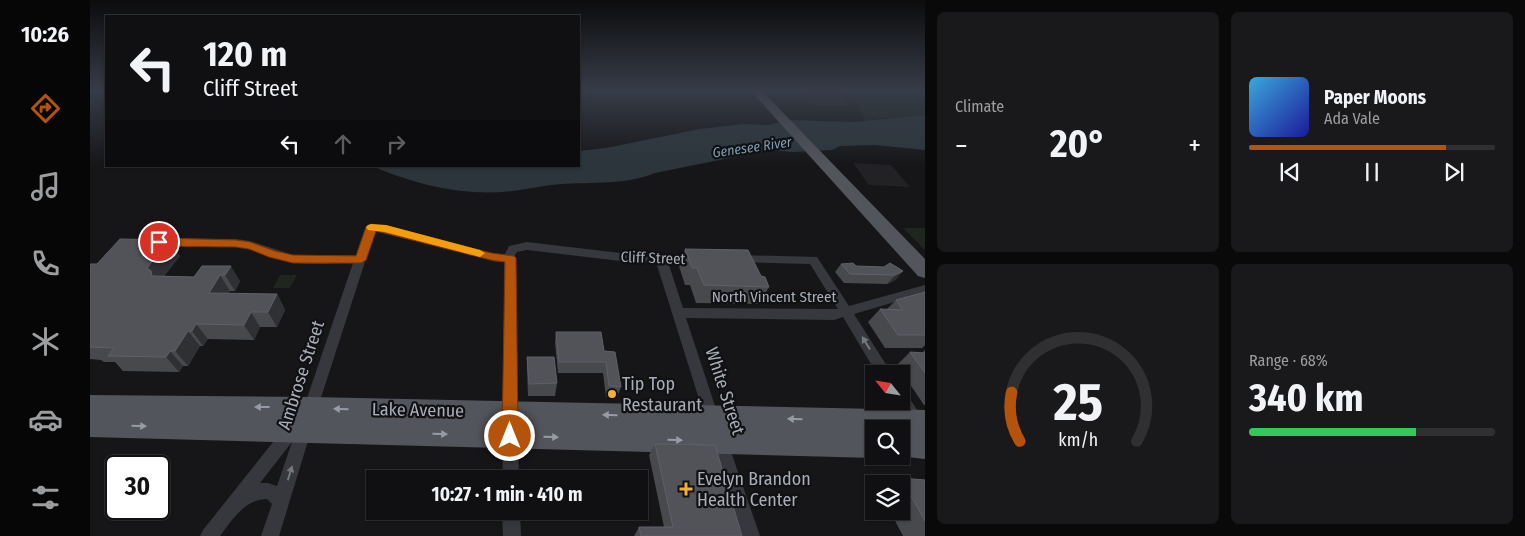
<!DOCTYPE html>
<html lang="en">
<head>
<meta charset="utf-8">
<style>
	body { margin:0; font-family:"Fira Sans Condensed",sans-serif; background:#19191b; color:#f1f3f6; height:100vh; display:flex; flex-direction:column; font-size:19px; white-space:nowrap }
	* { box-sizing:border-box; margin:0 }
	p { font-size:16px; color:#9c9d9f }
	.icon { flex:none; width:28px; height:28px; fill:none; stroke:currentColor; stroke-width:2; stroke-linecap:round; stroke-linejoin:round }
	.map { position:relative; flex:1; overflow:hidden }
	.side { display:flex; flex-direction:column; gap:12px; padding:12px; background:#09090a; width:600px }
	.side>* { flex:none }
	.hud { position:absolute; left:15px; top:15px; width:475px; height:152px; border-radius:0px; box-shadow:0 1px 4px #0004,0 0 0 1px #303032; background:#101012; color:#f1f3f6; overflow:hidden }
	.needle { width:32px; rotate:300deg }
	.controls { position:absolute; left:775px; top:365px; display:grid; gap:10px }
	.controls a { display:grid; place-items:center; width:45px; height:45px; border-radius:0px; background:#101012; box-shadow:0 1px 4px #0004,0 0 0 1px #303032; font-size:25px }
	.speed { position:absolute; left:15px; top:455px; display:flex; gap:10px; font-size:25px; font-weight:700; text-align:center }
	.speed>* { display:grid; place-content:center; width:65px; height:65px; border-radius:50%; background:#101012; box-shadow:0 1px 4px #0004,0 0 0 1px #303032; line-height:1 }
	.speed .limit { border:2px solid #111; border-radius:8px; background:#fff; color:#111 }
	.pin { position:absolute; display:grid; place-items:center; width:42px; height:42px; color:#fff; margin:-21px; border:2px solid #fff; border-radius:50%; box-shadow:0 1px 5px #0007 }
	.me { position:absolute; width:55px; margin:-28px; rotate:0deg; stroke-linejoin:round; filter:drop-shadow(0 0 4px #0008) }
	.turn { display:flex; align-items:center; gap:18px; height:105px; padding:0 15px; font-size:22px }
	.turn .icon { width:65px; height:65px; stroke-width:2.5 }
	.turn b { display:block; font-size:35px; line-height:42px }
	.lanes { display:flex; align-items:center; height:48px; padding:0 15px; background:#0003; justify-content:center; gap:25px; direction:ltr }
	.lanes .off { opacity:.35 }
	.big { font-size:38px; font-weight:700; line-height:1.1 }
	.side .card { flex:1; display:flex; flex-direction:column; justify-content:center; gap:8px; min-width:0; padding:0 18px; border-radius:8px; background:#19191b }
	.side .dial { align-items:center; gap:0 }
	.dial svg { height:130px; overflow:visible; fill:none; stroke:#303032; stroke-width:7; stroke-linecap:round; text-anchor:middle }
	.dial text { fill:#f1f3f6; stroke:none }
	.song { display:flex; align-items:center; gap:15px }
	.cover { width:60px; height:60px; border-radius:8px; background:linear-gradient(135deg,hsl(200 70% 55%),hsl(240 70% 35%)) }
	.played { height:5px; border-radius:2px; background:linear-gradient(90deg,#b45309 80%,#303032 80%) }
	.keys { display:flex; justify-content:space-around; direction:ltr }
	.heat { display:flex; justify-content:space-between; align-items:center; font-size:28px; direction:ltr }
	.charge { height:8px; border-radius:4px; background:linear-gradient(90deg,#34c759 68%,#303032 0) }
	.side .tiles { flex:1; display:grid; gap:12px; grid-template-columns:repeat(2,1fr) }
	.trip { position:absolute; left:276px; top:470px; width:282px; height:50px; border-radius:0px; background:#101012; box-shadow:0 1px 4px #0004,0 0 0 1px #303032; font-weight:700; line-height:50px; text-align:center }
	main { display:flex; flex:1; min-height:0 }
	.tab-bar { display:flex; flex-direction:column; width:90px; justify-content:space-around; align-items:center; background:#060607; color:#9c9d9f }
	.tab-bar .icon { width:35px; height:35px }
	.tab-bar .active { color:#b45309 }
	.tab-bar b { font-size:22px; color:#f1f3f6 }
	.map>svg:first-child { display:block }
</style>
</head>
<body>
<main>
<nav class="tab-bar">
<b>10:26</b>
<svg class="icon active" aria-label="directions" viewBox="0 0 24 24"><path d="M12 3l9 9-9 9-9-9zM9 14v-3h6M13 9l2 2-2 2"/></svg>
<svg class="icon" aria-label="music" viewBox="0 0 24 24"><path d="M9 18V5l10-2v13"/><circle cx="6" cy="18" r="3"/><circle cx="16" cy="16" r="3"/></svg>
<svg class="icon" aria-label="phone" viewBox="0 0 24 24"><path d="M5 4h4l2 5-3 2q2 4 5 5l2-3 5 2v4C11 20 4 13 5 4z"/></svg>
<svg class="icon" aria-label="climate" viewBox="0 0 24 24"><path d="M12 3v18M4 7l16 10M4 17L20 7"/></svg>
<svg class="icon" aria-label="car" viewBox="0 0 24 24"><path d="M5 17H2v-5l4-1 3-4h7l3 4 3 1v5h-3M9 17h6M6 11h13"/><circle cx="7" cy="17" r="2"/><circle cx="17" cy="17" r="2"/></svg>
<svg class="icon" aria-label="filters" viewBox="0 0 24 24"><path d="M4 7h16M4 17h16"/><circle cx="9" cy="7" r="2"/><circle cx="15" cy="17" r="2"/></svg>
</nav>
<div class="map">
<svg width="835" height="536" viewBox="0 0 835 536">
	<rect width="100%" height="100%" fill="#161618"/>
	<!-- built -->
	<path fill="#222225" d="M 710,90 L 750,90 L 759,106 L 722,105 Z
		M 763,163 L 801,165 L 820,187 L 779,185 Z"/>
	<!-- green -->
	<path fill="#1e261f" d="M 750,90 L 788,92 L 835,90 L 835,115 L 774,120 L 769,104 Z
		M 813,228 L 835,228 L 835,250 Z
		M 190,275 L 207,275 L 200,288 L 183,288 Z"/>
	<!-- water -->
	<path fill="#2c353c" d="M 835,115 L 835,150 L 785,145 L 750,146 L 742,150 L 703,152 L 679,150 L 565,173 C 537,185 502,182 471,184 C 455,185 439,189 423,191 C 374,197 327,185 282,166 L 489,166 L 489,151 L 516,148 L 610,129 L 653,124 L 679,125 L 699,120 L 762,122 Z"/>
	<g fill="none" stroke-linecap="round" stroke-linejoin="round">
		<!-- minor -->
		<path fill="#37383d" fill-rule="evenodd" d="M 281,224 L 296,225 L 406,254 L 415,254 L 419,246 L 437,242 L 539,254 L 611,256 L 613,259 L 611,262 L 607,263 L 578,262 L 593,308 L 748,309 L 720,264 L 644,262 L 642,259 L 648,255 L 727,257 L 759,306 L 835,285 L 835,293 L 764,314 L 802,374 L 787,374 L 753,317 L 744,320 L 596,318 L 629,418 L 627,423 L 622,425 L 617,423 L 615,418 L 566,262 L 539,262 L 437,250 L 427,252 L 425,255 L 427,415 L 425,420 L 420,422 L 415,420 L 413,415 L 414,262 L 406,262 L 296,231 L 285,231 L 227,410 L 225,415 L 220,417 L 215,415 L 213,410 L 263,263 C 244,263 221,266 202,262 C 182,259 165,249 146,247 L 65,246 L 60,242 L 65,238 L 146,239 L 160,241 L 203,255 L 266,255 L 276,227 Z
			M 811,393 C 821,396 829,413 833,422 L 831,427 L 826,429 L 821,427 L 806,404 L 805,401 L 811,401 Z
			M 214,421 L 219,423 L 222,428 L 189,536 L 171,536 L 182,504 L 177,499 C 155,499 142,520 130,536 L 110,536 L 113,530 L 195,427 L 200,425 L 206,429 L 209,423 ZM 202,442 L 187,486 L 178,483 L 170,483 Z
			M 420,426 L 425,428 L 428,433 L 429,479 L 413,479 L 412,433 L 415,428 Z
			M 629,433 L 634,435 L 637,440 L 670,536 L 652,536 L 621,440 L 624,435 Z
			M 412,511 L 430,511 L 431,536 L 413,536 Z"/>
		<!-- primary -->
		<path fill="#53555c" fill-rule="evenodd" d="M 660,90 L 671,90 L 835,259 L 835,278 L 828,276 Z
			M 0,395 L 221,397 L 835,410 L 835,459 L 808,456 L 811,456 L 811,429 L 784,429 L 784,456 L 787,456 L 784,458 L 0,437 Z"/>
	</g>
	<!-- wall -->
	<path fill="#47494d" d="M 595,249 L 671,276 L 679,287 L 669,304 L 606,303 L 600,285 L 595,285 L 589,266 Z
		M 90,256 L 74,276 L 104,277 L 112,266 L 150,281 L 145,291 L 140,291 L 138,294 L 187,294 L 195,310 L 187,327 L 170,327 L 164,340 L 118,339 L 113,346 L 110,346 L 98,366 L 93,366 L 89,372 L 33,371 L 25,362 L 14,362 L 11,360 L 0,359 L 0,264 L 7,264 Z
		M 751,264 L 766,266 L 813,271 L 805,280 L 797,284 L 754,283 L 745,272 Z
		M 835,292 L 835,345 L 832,348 L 795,348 L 778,322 L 790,309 L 797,309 L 806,300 Z
		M 466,332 L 514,351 L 531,387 L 527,397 L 516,397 L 513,373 L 468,373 L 465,343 Z
		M 835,350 L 835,405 L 834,405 L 807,365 L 820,352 L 832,353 Z
		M 437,357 L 467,383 L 465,396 L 438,396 L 437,370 Z
		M 565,444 L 652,536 L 544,536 L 549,527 L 574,527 L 559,455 Z
		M 811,478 L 835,480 L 835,536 L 813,536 L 800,511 L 811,511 L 811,484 L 802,484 Z"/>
	<!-- shaded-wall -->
	<path fill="#2f3033" d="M 79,240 L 90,256 L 69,282 L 62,276 L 57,268 Z
		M 141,266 L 150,281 L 145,291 L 135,275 Z
		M 813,271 L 805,280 L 797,284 L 805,275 Z
		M 130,275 L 140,291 L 129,309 L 119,293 Z
		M 187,294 L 195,310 L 187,327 L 178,312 Z
		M 161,312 L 170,327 L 164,340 L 154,325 Z
		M 106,324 L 118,339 L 113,346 L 102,331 Z
		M 98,331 L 110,346 L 98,366 L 85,351 Z
		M 80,351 L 93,366 L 89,372 L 76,357 Z"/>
	<!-- building -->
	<path fill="#525359" stroke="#5f6168" d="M 30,239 L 79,240 L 57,268 L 61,271 L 62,276 L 104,277 L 112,266 L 141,266 L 135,275 L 130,275 L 119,293 L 187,294 L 178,312 L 161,312 L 154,325 L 106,324 L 102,331 L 98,331 L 85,351 L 80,351 L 76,357 L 18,356 L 24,348 L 0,347 L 0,264 L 7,264 Z
		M 595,249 L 658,250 L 671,276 L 675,277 L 679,287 L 614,285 L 607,268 L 602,268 Z
		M 763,263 L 766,266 L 794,267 L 800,263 L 813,271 L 805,275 L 760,274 L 751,264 Z
		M 835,292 L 835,335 L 808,335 L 790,309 L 813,310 L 806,300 Z
		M 466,332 L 511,332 L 514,351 L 525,352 L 531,387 L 519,386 L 516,362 L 469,362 Z
		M 820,352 L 835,353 L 835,373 Z
		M 437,357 L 464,357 L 467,383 L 439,384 Z
		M 565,444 L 625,445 L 652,536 L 551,536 L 549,527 L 583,527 Z
		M 811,478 L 835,480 L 835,521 Z"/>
	<!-- one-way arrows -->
	<defs><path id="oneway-solid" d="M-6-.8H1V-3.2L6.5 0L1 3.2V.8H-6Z" transform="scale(1.25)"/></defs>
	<g fill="#757881">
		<use href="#oneway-solid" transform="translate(776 343) rotate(-122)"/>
		<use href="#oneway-solid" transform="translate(200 473) rotate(-73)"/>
	</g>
	<g fill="#979ba6">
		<use href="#oneway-solid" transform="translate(172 407) rotate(-180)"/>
		<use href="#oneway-solid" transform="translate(251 409) rotate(-179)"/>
		<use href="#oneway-solid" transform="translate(520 415) rotate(-179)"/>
		<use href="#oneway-solid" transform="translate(705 419) rotate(-178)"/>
		<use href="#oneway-solid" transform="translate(49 426) rotate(2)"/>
		<use href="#oneway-solid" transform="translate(350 434) rotate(1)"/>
		<use href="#oneway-solid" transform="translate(461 437) rotate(1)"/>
		<use href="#oneway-solid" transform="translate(585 440) rotate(1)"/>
	</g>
	<!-- sky -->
	<linearGradient id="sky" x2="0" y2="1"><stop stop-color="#0c0c0d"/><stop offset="0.55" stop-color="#363c48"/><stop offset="1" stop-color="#363c48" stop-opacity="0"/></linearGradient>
	<rect width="835" height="165" fill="url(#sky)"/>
	<!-- route -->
	<path fill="#b45309" stroke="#753606" d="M 281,224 L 401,253 L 424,256 L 426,258 L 428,436 L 425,441 L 420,444 L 415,441 L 412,436 L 415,262 L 401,260 L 286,231 L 276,260 L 271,263 L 203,263 L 179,257 L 159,249 L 146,247 L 69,246 L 63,242 L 69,238 L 146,240 L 160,242 L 185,251 L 203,255 L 266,256 L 276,227 Z"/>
	<!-- slow -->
	<path fill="#f59e0b" d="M 281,224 L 296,225 L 390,250 L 395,253 L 390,257 L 295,232 L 278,230 L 276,227 L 278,225 Z"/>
	<!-- markers -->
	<g fill="#f2b134" stroke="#111113" stroke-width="2">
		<circle cx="522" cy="394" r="5"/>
		<path d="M593.5 481.5h5v5h5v5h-5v5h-5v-5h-5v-5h5z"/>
	</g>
	<g text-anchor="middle" stroke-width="4.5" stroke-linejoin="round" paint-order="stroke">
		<!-- far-water labels -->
		<g font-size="14" font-style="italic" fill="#7f9bb3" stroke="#111113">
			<text transform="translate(662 147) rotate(-8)" y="5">Genesee River</text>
		</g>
		<!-- street labels -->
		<g font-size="15" fill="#a8adb8" stroke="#111113">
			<text transform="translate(563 258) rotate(2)" y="5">Cliff Street</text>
			<text x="684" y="302">North Vincent Street</text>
		</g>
		<!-- near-street labels -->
		<g font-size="18" fill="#a8adb8" stroke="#111113">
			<text transform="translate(211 375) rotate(-72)" y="6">Ambrose Street</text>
			<text transform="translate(635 391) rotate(72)" y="6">White Street</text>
			<text transform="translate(328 410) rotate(1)" y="6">Lake Avenue</text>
		</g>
		<!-- near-poi labels -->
		<g font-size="18" fill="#a8adb8" stroke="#111113" text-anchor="start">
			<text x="532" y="390">Tip Top<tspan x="532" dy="21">Restaurant</tspan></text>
			<text x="607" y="485">Evelyn Brandon<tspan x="607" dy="21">Health Center</tspan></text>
		</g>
	</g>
</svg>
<div class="controls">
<a><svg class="needle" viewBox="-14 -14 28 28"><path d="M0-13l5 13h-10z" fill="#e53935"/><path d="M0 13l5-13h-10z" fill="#9c9d9f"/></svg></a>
<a><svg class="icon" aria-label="search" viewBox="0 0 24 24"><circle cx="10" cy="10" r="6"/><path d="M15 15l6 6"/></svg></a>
<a><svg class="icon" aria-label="layers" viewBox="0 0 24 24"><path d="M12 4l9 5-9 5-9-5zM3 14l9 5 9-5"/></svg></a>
</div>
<div class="speed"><div class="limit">30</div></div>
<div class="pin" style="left:69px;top:242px;background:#d93025"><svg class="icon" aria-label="arrive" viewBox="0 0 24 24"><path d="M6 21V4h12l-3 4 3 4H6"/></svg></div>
<svg class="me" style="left:420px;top:436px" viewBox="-20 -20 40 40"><circle r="17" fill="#b45309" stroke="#fff" stroke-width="3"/><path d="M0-11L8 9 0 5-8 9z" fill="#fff"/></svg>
<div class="trip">10:27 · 1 min · 410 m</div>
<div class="hud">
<div class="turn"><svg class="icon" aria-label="left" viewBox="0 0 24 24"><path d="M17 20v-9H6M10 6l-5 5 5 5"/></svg><div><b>120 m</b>Cliff Street</div></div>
<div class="lanes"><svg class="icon" aria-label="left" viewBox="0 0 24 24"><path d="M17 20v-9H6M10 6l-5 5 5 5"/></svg><svg class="icon off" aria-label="ahead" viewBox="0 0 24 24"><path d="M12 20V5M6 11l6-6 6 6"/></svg><svg class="icon off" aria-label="right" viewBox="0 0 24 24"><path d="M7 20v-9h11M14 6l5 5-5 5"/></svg></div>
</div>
</div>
<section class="side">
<div class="tiles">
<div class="card"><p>Climate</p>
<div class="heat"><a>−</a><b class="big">20°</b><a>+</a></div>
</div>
<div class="card">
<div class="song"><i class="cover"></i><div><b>Paper Moons</b><p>Ada Vale</p></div></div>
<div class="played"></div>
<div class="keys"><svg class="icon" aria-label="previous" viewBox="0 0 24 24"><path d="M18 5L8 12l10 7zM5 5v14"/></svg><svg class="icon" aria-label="pause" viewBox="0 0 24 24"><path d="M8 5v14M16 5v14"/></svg><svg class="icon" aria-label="next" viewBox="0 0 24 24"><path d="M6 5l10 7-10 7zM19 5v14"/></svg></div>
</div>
<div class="card dial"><svg viewBox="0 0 100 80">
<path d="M14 69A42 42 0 1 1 86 69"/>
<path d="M14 69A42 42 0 0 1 9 39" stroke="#b45309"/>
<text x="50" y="56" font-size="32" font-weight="700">25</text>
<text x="50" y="72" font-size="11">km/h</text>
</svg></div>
<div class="card"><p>Range · 68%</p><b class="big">340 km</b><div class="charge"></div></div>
</div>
</section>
</main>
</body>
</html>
